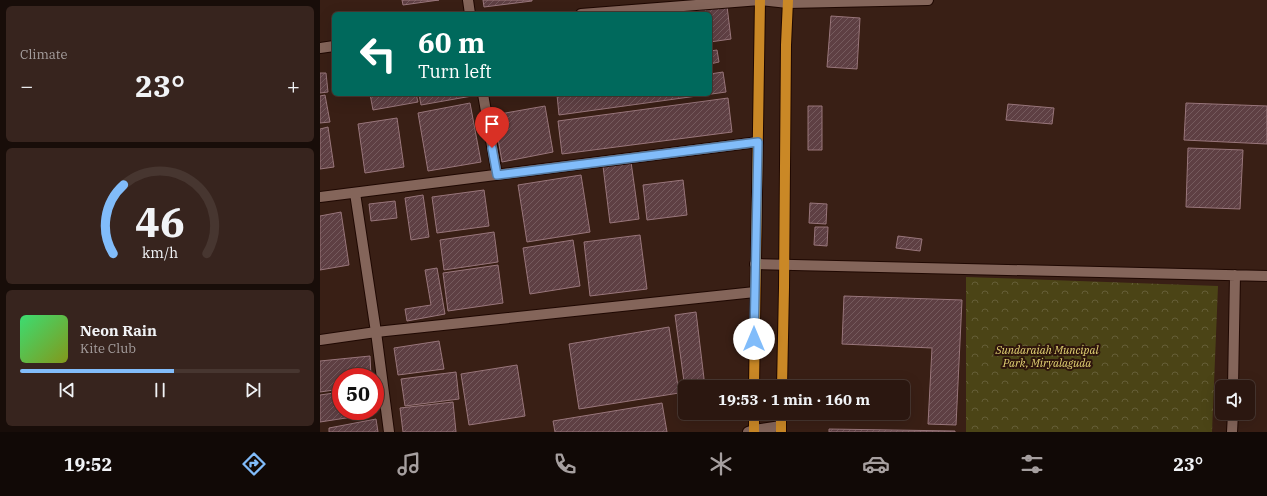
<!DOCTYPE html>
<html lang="en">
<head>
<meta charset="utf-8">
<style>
	body { margin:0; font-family:"IBM Plex Serif",serif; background:#37241e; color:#f1f3f6; height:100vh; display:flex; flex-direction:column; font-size:15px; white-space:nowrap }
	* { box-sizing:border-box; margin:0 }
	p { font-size:13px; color:#a69f9f }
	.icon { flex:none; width:22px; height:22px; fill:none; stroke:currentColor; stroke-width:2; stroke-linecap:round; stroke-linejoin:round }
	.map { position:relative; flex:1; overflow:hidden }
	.panel { display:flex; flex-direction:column; gap:6px; padding:6px; background:#180d09; width:320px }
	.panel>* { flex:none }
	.hud { position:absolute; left:12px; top:12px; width:380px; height:84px; border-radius:6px; box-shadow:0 4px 16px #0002,0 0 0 1px #473630; background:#00695c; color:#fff; overflow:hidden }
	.buttons { position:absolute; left:895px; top:380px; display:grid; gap:8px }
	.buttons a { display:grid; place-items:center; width:40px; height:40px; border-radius:6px; background:#2b1710; box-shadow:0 4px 16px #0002,0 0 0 1px #473630; font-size:20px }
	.speed { position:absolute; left:12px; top:368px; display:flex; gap:8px; font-size:20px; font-weight:700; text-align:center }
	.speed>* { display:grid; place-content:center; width:52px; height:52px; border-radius:50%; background:#2b1710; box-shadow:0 4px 16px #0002,0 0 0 1px #473630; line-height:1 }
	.speed .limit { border:6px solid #d22; background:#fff; color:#111 }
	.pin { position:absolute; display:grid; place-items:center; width:34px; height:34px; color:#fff; margin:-41px -17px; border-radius:50% 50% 50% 0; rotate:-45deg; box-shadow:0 0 4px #0007 }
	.pin .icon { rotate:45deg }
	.me { position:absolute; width:44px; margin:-22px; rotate:0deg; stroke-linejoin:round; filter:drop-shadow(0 0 3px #0008) }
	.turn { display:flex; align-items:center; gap:14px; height:84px; padding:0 20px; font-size:18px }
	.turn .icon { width:52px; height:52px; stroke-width:2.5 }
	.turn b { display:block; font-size:28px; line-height:34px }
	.big { font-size:30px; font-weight:800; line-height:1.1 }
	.panel .card { flex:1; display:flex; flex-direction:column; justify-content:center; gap:6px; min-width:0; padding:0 14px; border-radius:6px; background:#37241e }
	.panel .dial { align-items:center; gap:0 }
	.dial svg { height:104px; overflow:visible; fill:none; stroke:#473630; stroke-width:7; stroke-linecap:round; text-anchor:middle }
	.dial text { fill:#f1f3f6; stroke:none }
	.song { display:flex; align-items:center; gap:12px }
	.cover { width:48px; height:48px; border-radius:6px; background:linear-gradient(135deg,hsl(140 70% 55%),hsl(70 70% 35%)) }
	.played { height:4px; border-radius:2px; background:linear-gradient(90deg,#81bcfa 55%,#473630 55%) }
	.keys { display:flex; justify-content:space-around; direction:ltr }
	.heat { display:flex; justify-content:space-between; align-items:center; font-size:22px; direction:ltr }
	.trip { position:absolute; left:358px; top:380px; width:232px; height:40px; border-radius:6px; background:#2b1710; box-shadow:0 4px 16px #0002,0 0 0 1px #473630; font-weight:800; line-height:40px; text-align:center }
	.menu { display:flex; height:64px; justify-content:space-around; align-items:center; background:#110906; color:#a69f9f }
	.menu .icon { width:28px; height:28px }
	.menu .active { color:#81bcfa }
	.menu b { font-size:18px; color:#f1f3f6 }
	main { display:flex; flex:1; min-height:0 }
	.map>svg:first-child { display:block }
</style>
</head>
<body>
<main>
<section class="panel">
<div class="card"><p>Climate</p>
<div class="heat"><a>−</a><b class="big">23°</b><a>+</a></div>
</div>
<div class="card dial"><svg viewBox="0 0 100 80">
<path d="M14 69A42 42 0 1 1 86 69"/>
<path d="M14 69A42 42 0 0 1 22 16" stroke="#81bcfa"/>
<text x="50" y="56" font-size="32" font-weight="700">46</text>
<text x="50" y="72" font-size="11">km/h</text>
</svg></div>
<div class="card">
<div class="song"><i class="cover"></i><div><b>Neon Rain</b><p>Kite Club</p></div></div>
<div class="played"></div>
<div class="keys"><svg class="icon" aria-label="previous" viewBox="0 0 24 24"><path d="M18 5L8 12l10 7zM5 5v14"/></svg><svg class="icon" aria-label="pause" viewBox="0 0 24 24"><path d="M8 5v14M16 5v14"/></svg><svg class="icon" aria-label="next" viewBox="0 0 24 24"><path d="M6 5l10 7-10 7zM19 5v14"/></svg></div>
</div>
</section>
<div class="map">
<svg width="947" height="432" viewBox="0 0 947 432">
	<defs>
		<pattern id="park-crowns" width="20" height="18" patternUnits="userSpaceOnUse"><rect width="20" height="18" fill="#4b4416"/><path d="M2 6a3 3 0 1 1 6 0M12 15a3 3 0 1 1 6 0" fill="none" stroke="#655e37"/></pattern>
		<pattern id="building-hatch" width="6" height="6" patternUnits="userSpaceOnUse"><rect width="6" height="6" fill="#5e3f43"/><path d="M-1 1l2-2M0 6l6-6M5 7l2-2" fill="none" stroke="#755a5d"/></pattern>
	</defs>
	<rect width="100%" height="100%" fill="#391f15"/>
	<!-- park -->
	<path fill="url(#park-crowns)" d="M 646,277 L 898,286 L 892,432 L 646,432 Z"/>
	<!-- building -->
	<path fill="url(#building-hatch)" stroke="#99767b" d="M 82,0 L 119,0 L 83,5 Z
		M 163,0 L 212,0 L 212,1 L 164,7 Z
		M 407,6 L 411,39 L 390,42 L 390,14 L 353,14 Z
		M 511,16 L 540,18 L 537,69 L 507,67 Z
		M 397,50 L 399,62 L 390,64 L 390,51 Z
		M 403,72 L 406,92 L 239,115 L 237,95 L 390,94 L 390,74 Z
		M 0,73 L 6,73 L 8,92 L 0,93 Z
		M 50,94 L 96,94 L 98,102 L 53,110 Z
		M 99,94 L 152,94 L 152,96 L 101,105 Z
		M 5,95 L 10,122 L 0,123 L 0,96 Z
		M 408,98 L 412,132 L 242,154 L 238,121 Z
		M 150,103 L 161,162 L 108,171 L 98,113 Z
		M 866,103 L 947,106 L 947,144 L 864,140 Z
		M 688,104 L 734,108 L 732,124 L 686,120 Z
		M 225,106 L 233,152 L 182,162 L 174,115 Z
		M 488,106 L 502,106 L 502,150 L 488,150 Z
		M 77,118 L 84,167 L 45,173 L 38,124 Z
		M 8,127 L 14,167 L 0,169 L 0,129 Z
		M 868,148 L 923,150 L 920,209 L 866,207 Z
		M 311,162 L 319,219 L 290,223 L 283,166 Z
		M 261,175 L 270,232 L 207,242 L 198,185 Z
		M 363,180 L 367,215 L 327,220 L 323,185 Z
		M 164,190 L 169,226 L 117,233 L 112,197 Z
		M 103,195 L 109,237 L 91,240 L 85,198 Z
		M 75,201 L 77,218 L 51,221 L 49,204 Z
		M 490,203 L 507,204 L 506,224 L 489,223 Z
		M 21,212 L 29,265 L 0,270 L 0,216 Z
		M 495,227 L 508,227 L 507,246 L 494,245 Z
		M 174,232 L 178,262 L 124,270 L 120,240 Z
		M 320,235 L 327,289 L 270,296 L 264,242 Z
		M 578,236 L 602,239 L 600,251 L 576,248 Z
		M 253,240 L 260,286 L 210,294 L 203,248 Z
		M 178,265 L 183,303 L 128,311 L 123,273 Z
		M 117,268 L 125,314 L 87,321 L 85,309 L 111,305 L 105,270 Z
		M 524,296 L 642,300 L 636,425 L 608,424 L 612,348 L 522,344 Z
		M 376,312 L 385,387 L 365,387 L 365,389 L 355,315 Z
		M 349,327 L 359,393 L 259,409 L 249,344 Z
		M 119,341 L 124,369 L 78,375 L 74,348 Z
		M 50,356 L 51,377 L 21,377 L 21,389 L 0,392 L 0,361 Z
		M 197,365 L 205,416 L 149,425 L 141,374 Z
		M 136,372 L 139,399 L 85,406 L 81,379 Z
		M 21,392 L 21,411 L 52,411 L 52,414 L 0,422 L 0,395 Z
		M 133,402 L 136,432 L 83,432 L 80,408 Z
		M 342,403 L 347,432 L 235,432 L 233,421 Z
		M 56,419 L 58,432 L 9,432 L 9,428 Z
		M 509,429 L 635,431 L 635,432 L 509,432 Z"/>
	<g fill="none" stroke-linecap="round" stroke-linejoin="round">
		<!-- minor casing -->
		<g stroke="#1f0802" stroke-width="12">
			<path id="minor" d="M 148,0 L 150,14
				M 261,14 L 440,0 L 468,3 L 608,0
				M 0,48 L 14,46
				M 163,94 L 177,175
				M 35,193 L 56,332 L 69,432
				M 0,197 L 438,142
				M 435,264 L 947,276
				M 0,340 L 56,332 L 435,292
				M 913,387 L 915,275
				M 428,432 L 434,430 L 461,426
				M 912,432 L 913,413"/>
		</g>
		<!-- major casing -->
		<g stroke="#1f0802" stroke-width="12">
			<path id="major" d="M 434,387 L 440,0
				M 462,387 L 464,288 L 466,45 L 468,0
				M 434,432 L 434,413
				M 461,432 L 461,413"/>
		</g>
		<!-- minor -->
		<use href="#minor" stroke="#84655a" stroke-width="10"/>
		<!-- major -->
		<use href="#major" stroke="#ca8826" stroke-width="10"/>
	</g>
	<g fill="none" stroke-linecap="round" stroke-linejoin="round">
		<!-- route casing -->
		<g stroke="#547aa2" stroke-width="10">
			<path id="route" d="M 172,148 L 177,175 L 438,142 L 434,339"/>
		</g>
		<!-- route -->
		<use href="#route" stroke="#81bcfa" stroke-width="7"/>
	</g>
	<g text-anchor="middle" stroke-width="4" stroke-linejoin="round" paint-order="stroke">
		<!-- park labels -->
		<g font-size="11" font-style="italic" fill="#e4d475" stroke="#2e150c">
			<text x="727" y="354">Sundaraiah Muncipal<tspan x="727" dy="13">Park, Miryalaguda</tspan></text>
		</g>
	</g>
</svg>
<div class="buttons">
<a><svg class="icon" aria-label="sound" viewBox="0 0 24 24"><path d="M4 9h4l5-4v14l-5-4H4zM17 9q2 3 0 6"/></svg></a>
</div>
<div class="speed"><div class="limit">50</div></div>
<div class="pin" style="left:172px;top:148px;background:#d93025"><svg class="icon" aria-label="arrive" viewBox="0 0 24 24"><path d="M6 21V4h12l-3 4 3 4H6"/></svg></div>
<svg class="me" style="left:434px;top:339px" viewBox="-20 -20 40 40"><circle r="19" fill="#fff"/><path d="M0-13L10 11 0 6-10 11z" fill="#81bcfa"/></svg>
<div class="trip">19:53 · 1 min · 160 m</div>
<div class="hud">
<div class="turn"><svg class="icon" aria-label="left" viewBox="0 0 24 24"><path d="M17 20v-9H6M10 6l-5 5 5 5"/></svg><div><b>60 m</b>Turn left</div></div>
</div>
</div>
</main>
<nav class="menu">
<b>19:52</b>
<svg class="icon active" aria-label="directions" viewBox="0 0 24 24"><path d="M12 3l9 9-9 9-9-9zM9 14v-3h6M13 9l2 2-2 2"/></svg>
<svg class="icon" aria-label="music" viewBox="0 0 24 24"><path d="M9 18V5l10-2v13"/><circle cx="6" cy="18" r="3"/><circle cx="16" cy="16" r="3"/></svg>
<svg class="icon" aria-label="phone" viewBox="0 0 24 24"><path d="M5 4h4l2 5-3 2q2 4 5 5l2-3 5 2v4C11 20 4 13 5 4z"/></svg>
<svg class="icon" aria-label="climate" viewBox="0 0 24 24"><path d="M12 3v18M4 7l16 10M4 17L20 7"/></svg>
<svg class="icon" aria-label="car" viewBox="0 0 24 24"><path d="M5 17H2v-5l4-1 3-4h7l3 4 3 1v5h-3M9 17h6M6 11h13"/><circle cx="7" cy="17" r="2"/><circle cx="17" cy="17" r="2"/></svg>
<svg class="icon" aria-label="filters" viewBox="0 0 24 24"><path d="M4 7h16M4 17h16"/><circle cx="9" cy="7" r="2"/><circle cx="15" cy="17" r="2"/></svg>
<b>23°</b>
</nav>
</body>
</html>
